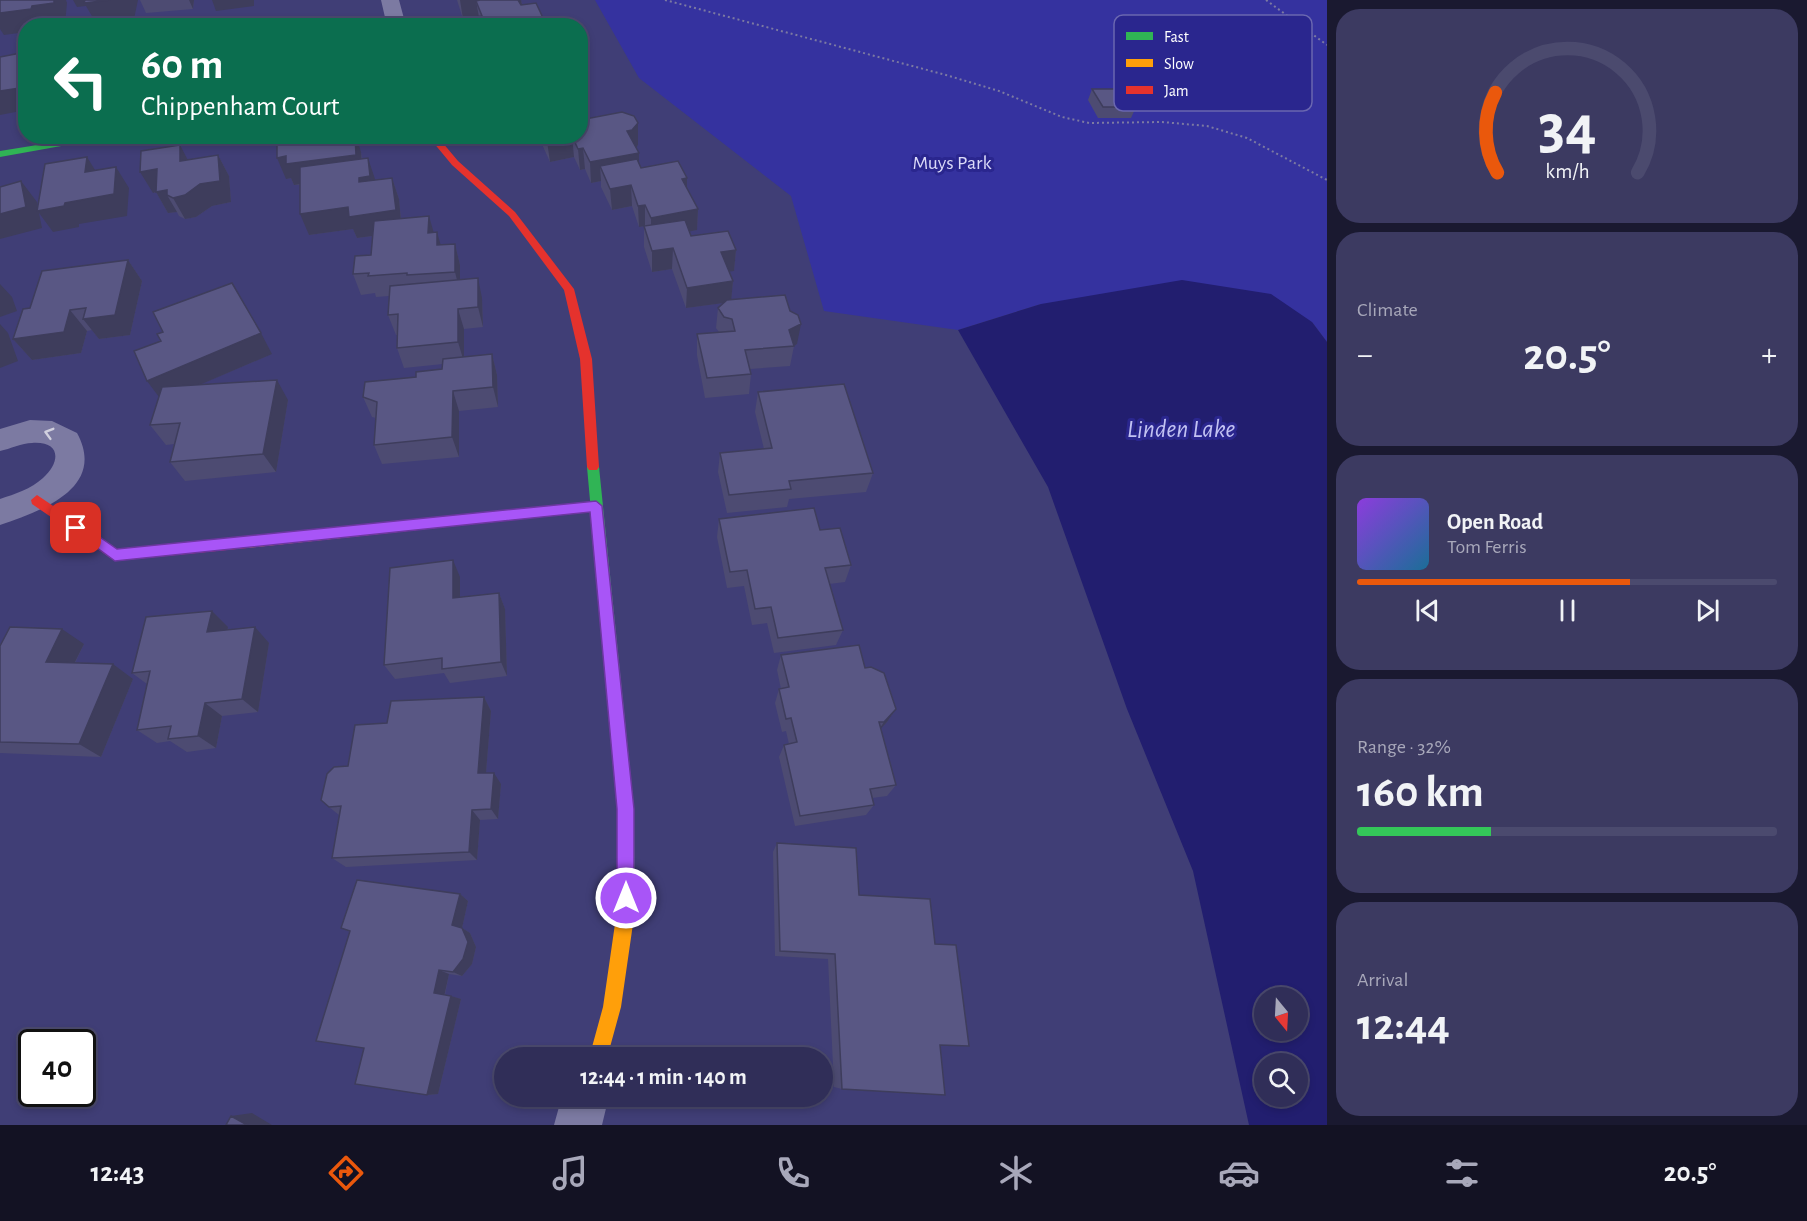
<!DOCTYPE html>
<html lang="en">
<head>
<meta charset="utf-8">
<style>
	body { margin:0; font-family:"Alegreya Sans",sans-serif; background:#3c3a61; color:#f1f3f6; height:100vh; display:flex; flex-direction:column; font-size:22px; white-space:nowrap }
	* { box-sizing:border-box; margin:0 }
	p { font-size:20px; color:#a8a8ba }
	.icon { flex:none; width:33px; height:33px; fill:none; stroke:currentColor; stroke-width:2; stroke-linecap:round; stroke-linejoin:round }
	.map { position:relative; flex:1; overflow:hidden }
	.details { display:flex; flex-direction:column; gap:9px; padding:9px; background:#1a1930; width:480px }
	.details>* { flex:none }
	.banner { position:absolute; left:18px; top:18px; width:570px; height:126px; border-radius:24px; box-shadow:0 3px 9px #0003,0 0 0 2px #4b4a6e; background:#0b6e4f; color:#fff; overflow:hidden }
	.needle { width:39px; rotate:162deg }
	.buttons { position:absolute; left:1254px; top:987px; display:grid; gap:12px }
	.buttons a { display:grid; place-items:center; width:54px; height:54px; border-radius:50%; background:#302e58; box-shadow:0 3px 9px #0003,0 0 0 2px #4b4a6e; font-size:30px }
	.speed { position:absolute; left:18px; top:1029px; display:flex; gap:12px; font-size:30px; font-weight:700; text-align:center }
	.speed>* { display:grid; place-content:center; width:78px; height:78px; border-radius:50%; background:#302e58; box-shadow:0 3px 9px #0003,0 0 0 2px #4b4a6e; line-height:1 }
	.speed .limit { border:3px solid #111; border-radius:9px; background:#fff; color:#111 }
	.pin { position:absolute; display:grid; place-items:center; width:51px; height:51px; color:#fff; margin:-26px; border-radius:12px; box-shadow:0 3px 9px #0006 }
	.me { position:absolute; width:66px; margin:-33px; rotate:0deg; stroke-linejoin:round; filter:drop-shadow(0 0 4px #0008) }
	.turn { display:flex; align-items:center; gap:21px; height:126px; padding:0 24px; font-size:27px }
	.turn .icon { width:78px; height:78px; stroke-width:2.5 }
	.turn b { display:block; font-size:42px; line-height:51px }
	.big { font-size:45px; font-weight:700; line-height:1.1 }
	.details .widget { flex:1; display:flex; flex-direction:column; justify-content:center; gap:9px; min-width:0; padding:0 21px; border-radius:24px; background:#3c3a61 }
	.details .dial { align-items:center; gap:0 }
	.dial svg { height:156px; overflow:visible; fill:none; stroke:#4b4a6e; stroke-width:7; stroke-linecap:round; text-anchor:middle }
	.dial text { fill:#f1f3f6; stroke:none }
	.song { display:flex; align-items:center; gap:18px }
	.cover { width:72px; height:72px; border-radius:9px; background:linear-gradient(135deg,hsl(270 70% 55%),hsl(200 70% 35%)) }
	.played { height:6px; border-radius:3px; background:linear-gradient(90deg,#ea580c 65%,#4b4a6e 65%) }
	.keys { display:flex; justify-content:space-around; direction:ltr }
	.heat { display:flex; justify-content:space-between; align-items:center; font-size:33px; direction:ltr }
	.charge { height:9px; border-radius:4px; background:linear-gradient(90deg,#34c759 32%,#4b4a6e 0) }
	.trip { position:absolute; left:494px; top:1047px; width:339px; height:60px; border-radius:30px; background:#302e58; box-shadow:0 3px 9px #0003,0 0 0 2px #4b4a6e; font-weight:700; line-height:60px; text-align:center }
	.tabs { display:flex; height:96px; justify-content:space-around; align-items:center; background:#131223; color:#a8a8ba }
	.tabs .icon { width:42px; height:42px }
	.tabs .on { color:#ea580c }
	.tabs b { font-size:27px; color:#f1f3f6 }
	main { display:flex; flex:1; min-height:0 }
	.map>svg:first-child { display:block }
</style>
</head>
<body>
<main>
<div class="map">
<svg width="1327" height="1125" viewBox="0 0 1327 1125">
	<rect width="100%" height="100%" fill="#403e76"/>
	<!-- green -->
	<path fill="#35329f" d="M 595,0 L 1327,0 L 1327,342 L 1312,322 L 1041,304 L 958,330 L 824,311 L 791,196 L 639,78 Z"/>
	<!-- water -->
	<path fill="#221e6f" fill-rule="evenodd" d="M 1182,280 L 1271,294 L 1312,322 L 1327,342 L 1327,1125 L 1249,1125 L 1193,871 L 1127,709 L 1048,487 L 958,330 L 1041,304 ZM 1264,998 L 1298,998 L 1298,1030 L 1264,1030 ZM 1264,1064 L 1298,1064 L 1298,1096 L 1264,1096 Z"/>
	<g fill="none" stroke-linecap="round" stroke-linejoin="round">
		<!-- path -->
		<path stroke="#7c7aa2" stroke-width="2" stroke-dasharray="2 3" stroke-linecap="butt" d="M 665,0 L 946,75 L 999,91 L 1062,117 L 1089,123 L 1162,122 L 1207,126 L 1247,138 L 1327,180
			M 1266,0 L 1327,45"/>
		<!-- street -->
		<path fill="#7c7aa2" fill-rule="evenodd" d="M 381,0 L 399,0 L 406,26 L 387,26 Z
			M 30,420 L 52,421 L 77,433 C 107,488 41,511 0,525 L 0,499 C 15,494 31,489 43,478 C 61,462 61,441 32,443 C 22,443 10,449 0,451 L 0,429 Z
			M 562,1096 L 609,1096 L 602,1125 L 554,1125 Z"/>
		<!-- fast -->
		<path fill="#30b455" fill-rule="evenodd" d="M 93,136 L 117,136 L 0,157 L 0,151 Z
			M 593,462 L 599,467 L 634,809 L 635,910 L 632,916 L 626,919 L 620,916 L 617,910 L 618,809 L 587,467 Z"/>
		<!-- slow -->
		<path fill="#ff9f0a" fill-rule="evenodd" d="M 492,512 L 497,513 L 499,517 L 497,521 L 492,522 L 247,548 L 242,546 L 240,542 L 242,538 L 247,536 Z
			M 626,901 L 632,904 L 635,910 L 621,1007 L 607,1058 L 589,1058 L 603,1007 L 617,910 L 620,904 Z"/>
		<!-- jam -->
		<path fill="#e5322d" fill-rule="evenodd" d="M 428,136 L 437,136 L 458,161 L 515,212 L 574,289 L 592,359 L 599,467 L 597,470 L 589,470 L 587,467 L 580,359 L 564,290 L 509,216 L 452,165 Z
			M 37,495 L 117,549 L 247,536 L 252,538 L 254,542 L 252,546 L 247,548 L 115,561 L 32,504 L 31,500 Z
			M 596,501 L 602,506 L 596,511 L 492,522 L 487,521 L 485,517 L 487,513 L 492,512 Z"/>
	</g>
	<!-- wall -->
	<path fill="#4d4b72" d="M 140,0 L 194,0 L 193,9 L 146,13 Z
		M 457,0 L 521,0 L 522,5 L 545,26 L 468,26 L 467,19 L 463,19 Z
		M 1092,89 L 1136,107 L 1131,118 L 1098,118 L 1088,100 Z
		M 638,123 L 638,145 L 636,148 L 639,153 L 639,164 L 641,168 L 687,178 L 687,188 L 698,209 L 697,230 L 689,231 L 691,236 L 736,250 L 734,271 L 729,271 L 733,281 L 731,299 L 797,344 L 794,346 L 790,366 L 750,369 L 751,374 L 749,394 L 705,398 L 697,355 L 697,334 L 719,332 L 716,328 L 718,308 L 723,303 L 686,308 L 672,269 L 652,272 L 644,247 L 644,226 L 639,227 L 632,206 L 612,210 L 601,187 L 601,181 L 591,183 L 585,169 L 580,170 L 574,157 L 550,162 L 541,142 L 540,136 L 580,136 Z
		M 361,152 L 362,159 L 375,180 L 392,178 L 399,199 L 401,219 L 433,233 L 441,245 L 455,244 L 460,265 L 460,279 L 482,298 L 483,327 L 464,329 L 464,357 L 492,354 L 497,375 L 498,407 L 459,411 L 459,457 L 382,464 L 374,445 L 376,418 L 372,417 L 363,397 L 416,377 L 442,369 L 443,364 L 404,368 L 397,348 L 397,335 L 396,335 L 388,315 L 389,296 L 376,297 L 375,293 L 361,295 L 353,274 L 371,255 L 373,236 L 357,238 L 353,229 L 309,235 L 300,185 L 294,185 L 291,178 L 286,179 Z
		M 218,155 L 229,176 L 231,202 L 212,206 L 196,217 L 185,219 L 179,216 L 177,212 L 168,213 L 156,192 L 153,193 L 188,160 Z
		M 128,260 L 142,281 L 130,335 L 99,339 L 92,330 L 87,331 L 81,353 L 32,360 L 13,339 L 30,308 Z
		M 272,354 L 201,384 L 288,400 L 276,472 L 185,481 L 170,462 L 174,444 L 166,445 L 150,425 L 159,397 Z
		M 758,392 L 873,473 L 866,492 L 789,499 L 787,507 L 727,513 L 718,472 L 720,453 L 764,449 L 755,412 Z
		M 719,519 L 851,565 L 845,582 L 829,584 L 843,630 L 836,645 L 774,653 L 767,623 L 752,625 L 744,586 L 727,588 L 717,537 Z
		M 460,577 L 460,597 L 499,593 L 505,609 L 507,676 L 450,683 L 444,673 L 395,679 L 384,665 Z
		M 228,627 L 227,630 L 269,643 L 258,712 L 222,716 L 216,748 L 187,752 L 170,741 L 157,743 L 137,730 L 147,684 L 132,673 Z
		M 84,644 L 75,663 L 133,679 L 101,757 L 0,753 L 0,646 Z
		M 781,655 L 865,668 L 896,709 L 887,722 L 880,729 L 896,785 L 887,796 L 872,798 L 874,805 L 866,815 L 795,826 L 779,757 L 784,745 L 789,744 L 786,731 L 782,732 L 775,703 L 779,689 L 781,689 L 777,670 Z
		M 484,697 L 491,711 L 486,773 L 501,784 L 498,819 L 480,820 L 477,860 L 346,867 L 332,858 L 339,815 L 329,807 L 348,766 L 387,723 Z
		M 777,843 L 935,944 L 969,1046 L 940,1046 L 842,1089 L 834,1087 L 828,959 L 775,956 L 773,852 Z
		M 460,894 L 468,901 L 462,928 L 470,933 L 476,947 L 472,964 L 462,976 L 449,974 L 445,995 L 461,999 L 438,1094 L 427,1095 L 364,1048 L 350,932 L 341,928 Z"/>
	<!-- shaded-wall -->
	<path fill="#3e3d5c" d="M 54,0 L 66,0 L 67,3 L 65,24 L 52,26 L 26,26 L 26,32 L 4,35 L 0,29 L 0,13 Z
		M 73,0 L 138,0 L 134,19 L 96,23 L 86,6 L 77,7 Z
		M 189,0 L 194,0 L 193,9 Z
		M 212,0 L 254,0 L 254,6 L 216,11 Z
		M 460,0 L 521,0 L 522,5 L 476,1 L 479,17 L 463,19 Z
		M 544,20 L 545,26 L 516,26 Z
		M 26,87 L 26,110 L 0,115 L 0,91 Z
		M 638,123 L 638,145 L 633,152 L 627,131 Z
		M 355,136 L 356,136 L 361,152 L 363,176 L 294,185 L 291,178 L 286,179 L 277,158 Z
		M 572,136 L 574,157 L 550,162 L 547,141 Z
		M 180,145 L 191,166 L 180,161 Z
		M 583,148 L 585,169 L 580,170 L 578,149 Z
		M 639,153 L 639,174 L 600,166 L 601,181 L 591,183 L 590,162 Z
		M 218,155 L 229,176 L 231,202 L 212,206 L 196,217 L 185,219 L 173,198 Z
		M 87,157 L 100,178 L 85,172 Z
		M 368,158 L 375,179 L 377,198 L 359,182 L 359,178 Z
		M 116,167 L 129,188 L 127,216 L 79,224 L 79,227 L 53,232 L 39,213 L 42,228 L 0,239 L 0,214 L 21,181 L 37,202 L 38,211 L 65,203 Z
		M 157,169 L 169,190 L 167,195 L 177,212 L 168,213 L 156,192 L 153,193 L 140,172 Z
		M 392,178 L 399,199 L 402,232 L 357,238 L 353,229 L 309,235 L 300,214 Z
		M 687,178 L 687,199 L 682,179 Z
		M 631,185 L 632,206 L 612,210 L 610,189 Z
		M 645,205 L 645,226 L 639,227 L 638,206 Z
		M 698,209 L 697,230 L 651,239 L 651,218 Z
		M 429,216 L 435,237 L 428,233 Z
		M 437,232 L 443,253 L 437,245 Z
		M 455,244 L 460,265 L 460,292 L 455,272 Z
		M 673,248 L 672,269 L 652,272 L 652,251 Z
		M 736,250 L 734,271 L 719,273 L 721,252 Z
		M 128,260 L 142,281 L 130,335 L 99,339 L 83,319 Z
		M 478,278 L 482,298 L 483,327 L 478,307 Z
		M 733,281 L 731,302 L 686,308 L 687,288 Z
		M 0,284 L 12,297 L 17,311 L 0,317 Z
		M 458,309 L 464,329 L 464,362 L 458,342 Z
		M 70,310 L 87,331 L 81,353 L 32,360 L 13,339 Z
		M 0,324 L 8,333 L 18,361 L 0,368 Z
		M 801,324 L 797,344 L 794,346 L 789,330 Z
		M 261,333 L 272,354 L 162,401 L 147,381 Z
		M 492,354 L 497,375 L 498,407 L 493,387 Z
		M 277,380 L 288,400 L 276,472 L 263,454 Z
		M 453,391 L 459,411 L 459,457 L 452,437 Z
		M 453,560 L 460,577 L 460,614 L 453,598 Z
		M 499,593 L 505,609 L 507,676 L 501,662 Z
		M 212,611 L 228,627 L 224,647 L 207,632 Z
		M 255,627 L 269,643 L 258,712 L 242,699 Z
		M 62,629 L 84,644 L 68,676 L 46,662 Z
		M 113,664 L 133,679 L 101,757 L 79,744 Z
		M 484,697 L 491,711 L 485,785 L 478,773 Z
		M 205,703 L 222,716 L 216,748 L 198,736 Z
		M 896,709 L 887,722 L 876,734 L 884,722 Z
		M 494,773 L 501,784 L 498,819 L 491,809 Z
		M 472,810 L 480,820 L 477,860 L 469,852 Z
		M 460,894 L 468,901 L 462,928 L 470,933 L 476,947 L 472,964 L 462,976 L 453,972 L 452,925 Z
		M 439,970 L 449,974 L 444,997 L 434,993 Z
		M 451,996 L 461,999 L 438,1094 L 427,1095 Z
		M 252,1113 L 272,1125 L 247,1125 L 231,1116 Z"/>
	<!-- building -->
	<path fill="#595784" stroke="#3e3d5c" stroke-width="1.5" d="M 0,0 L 54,0 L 54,3 L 32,6 L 31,9 L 0,13 Z
		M 85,0 L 110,0 L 84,3 Z
		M 480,0 L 518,0 L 521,5 L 536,3 L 544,20 L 516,26 L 470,26 L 467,18 L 482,16 L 476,1 Z
		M 305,18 L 306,23 L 341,18 L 343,26 L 283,26 L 282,21 Z
		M 274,20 L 274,26 L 250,26 L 250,23 Z
		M 26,52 L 26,87 L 0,91 L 0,57 Z
		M 1092,89 L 1125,89 L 1136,107 L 1103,107 Z
		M 622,112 L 634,116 L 638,123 L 632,130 L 627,131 L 639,153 L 590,162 L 583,148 L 578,149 L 572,136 L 580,136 L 580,120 Z
		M 285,136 L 355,136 L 356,155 L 286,164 L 286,156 L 277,158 L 277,140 L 285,139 Z
		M 545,136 L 570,136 L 547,141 Z
		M 180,145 L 180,161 L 218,155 L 220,181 L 200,184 L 185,195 L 173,198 L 167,195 L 167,190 L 156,192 L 157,169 L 140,172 L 141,151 Z
		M 87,157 L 85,172 L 116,167 L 114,194 L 65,203 L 64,206 L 37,211 L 45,164 Z
		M 368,158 L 370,176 L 359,178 L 359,182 L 392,178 L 396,210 L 349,217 L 348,207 L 300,214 L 300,167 Z
		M 637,159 L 641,168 L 678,161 L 687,178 L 682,179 L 698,209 L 651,218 L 645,205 L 638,206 L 631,185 L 610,189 L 600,166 Z
		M 21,181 L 26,207 L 0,214 L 0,187 Z
		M 429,216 L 428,233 L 437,232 L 437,245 L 455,244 L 455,272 L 407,275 L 407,273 L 368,276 L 369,273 L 353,274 L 355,256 L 371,255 L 374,221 Z
		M 685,220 L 691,236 L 728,231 L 736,250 L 721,252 L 733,281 L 687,288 L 673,248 L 652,251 L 644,226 Z
		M 128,260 L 115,315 L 83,319 L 86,308 L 70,310 L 64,332 L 13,339 L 23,309 L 30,308 L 42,271 Z
		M 478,278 L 478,307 L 458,309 L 458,342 L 397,348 L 398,314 L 388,315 L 390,286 Z
		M 232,283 L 261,333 L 147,381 L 134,351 L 161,341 L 157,334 L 163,332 L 153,312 Z
		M 785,295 L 790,311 L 798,315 L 801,324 L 789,330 L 794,346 L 745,350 L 751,374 L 707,378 L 697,334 L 735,331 L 732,319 L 724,317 L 718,308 L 727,300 Z
		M 492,354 L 493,387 L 453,391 L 452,437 L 374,445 L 377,402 L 363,397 L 365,382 L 416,377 L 416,372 L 442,369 L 443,359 Z
		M 277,380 L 263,454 L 170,462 L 180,423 L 150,425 L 162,387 Z
		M 844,384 L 873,473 L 789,481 L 791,489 L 729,495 L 720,453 L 772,448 L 758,392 Z
		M 814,508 L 820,530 L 840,528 L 851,565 L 825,568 L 843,630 L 778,638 L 771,607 L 755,609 L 747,570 L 730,572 L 719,519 Z
		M 453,560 L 453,598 L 499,593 L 501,662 L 442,669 L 442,658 L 384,665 L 390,568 Z
		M 212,611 L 207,632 L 255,627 L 242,699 L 205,703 L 198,736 L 168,739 L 171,726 L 137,730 L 150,671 L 132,673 L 146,617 Z
		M 10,627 L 62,629 L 46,662 L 113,664 L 79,744 L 0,742 L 0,646 Z
		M 859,645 L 865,668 L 871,667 L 884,673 L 896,709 L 884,722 L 879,722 L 896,785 L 870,789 L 874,805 L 800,816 L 784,745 L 797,742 L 791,718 L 786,719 L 779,689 L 789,687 L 781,655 Z
		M 484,697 L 478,773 L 494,773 L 491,809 L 472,810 L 469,852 L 332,858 L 341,806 L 329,807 L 321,800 L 327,774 L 334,767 L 348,766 L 355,725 L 387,723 L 391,701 Z
		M 777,843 L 856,848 L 859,895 L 930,899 L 935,944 L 956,945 L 969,1046 L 940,1045 L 945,1095 L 842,1089 L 835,954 L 780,951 Z
		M 357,880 L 460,894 L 452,925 L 462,928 L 468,942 L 463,959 L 453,972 L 439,970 L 434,993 L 451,996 L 427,1095 L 355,1084 L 364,1048 L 316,1041 L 350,931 L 341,928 Z
		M 231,1116 L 247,1125 L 226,1125 Z"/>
	<!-- one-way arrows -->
	<defs><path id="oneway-chevron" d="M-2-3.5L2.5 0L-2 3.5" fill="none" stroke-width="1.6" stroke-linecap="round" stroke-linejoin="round" transform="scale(1.5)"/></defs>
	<use stroke="#d1d0de" href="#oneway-chevron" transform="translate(49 433) rotate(-164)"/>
	<!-- route -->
	<path fill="#a855f7" stroke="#6d37a1" stroke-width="1.5" d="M 596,501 L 602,506 L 634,809 L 634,898 L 632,905 L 626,907 L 619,905 L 617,898 L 617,809 L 590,512 L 115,561 L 70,528 L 72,524 L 81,524 L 117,549 Z"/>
	<g text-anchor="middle" stroke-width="6" stroke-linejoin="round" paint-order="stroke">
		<!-- far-park labels -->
		<g font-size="20" fill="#dbdaf8" stroke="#2a268e">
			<text x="952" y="169">Muys Park</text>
		</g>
		<!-- water labels -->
		<g font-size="26" font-style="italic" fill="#c2c2f2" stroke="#2a268e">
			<text x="1181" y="437">Linden Lake</text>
		</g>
	</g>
	<!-- legend -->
	<rect x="1114" y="15" width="198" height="96" rx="9" fill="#2a268e" stroke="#6a67b0" stroke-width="1.5"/>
	<rect x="1126" y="32" width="27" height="8" fill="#30b455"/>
	<rect x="1126" y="59" width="27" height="8" fill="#ff9f0a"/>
	<rect x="1126" y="86" width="27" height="8" fill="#e5322d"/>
	<g font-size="16" fill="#fff">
		<text x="1164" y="42">Fast</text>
		<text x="1164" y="69">Slow</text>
		<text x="1164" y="96">Jam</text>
	</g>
</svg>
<div class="buttons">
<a><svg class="needle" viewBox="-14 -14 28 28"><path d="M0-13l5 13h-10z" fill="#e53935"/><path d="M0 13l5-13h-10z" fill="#a8a8ba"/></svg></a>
<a><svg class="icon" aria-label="search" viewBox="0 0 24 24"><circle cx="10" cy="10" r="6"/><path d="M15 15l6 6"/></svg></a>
</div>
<div class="speed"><div class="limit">40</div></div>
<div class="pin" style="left:76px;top:528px;background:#d93025"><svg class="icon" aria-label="arrive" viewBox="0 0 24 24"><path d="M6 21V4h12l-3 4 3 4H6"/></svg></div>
<svg class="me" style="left:626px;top:898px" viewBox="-20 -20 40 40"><circle r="17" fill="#a855f7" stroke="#fff" stroke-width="3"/><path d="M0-11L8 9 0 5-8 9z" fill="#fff"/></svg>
<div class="trip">12:44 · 1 min · 140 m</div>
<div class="banner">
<div class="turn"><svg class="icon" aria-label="left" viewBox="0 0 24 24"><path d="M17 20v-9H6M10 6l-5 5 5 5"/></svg><div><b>60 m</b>Chippenham Court</div></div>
</div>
</div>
<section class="details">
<div class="widget dial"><svg viewBox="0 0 100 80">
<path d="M14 69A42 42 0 1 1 86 69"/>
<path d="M14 69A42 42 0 0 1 13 28" stroke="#ea580c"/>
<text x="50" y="56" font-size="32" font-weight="700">34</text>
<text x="50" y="72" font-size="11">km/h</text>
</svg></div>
<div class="widget"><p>Climate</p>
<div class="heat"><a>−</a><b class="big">20.5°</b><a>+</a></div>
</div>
<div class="widget">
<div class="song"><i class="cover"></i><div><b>Open Road</b><p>Tom Ferris</p></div></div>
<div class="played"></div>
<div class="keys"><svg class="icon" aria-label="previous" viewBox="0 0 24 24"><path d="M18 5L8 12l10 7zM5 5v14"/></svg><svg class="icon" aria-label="pause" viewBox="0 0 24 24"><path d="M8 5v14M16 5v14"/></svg><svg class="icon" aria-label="next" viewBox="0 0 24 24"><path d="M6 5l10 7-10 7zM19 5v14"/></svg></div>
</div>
<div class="widget"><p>Range · 32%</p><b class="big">160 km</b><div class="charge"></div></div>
<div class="widget"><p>Arrival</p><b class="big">12:44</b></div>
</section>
</main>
<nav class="tabs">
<b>12:43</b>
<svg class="icon on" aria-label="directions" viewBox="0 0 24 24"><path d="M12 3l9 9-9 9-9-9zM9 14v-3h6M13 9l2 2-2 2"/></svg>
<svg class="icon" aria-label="music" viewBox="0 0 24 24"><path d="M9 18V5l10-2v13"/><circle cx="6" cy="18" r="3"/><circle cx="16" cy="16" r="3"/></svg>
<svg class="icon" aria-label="phone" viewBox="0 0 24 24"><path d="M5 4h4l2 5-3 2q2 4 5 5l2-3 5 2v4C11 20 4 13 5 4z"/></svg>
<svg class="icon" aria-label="climate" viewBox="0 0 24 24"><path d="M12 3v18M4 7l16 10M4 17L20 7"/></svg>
<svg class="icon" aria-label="car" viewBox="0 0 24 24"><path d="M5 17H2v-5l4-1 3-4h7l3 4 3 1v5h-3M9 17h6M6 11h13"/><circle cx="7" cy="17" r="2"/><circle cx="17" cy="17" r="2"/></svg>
<svg class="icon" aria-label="filters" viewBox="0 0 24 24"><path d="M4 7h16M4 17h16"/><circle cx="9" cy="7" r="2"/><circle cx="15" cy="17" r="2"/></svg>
<b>20.5°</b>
</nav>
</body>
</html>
